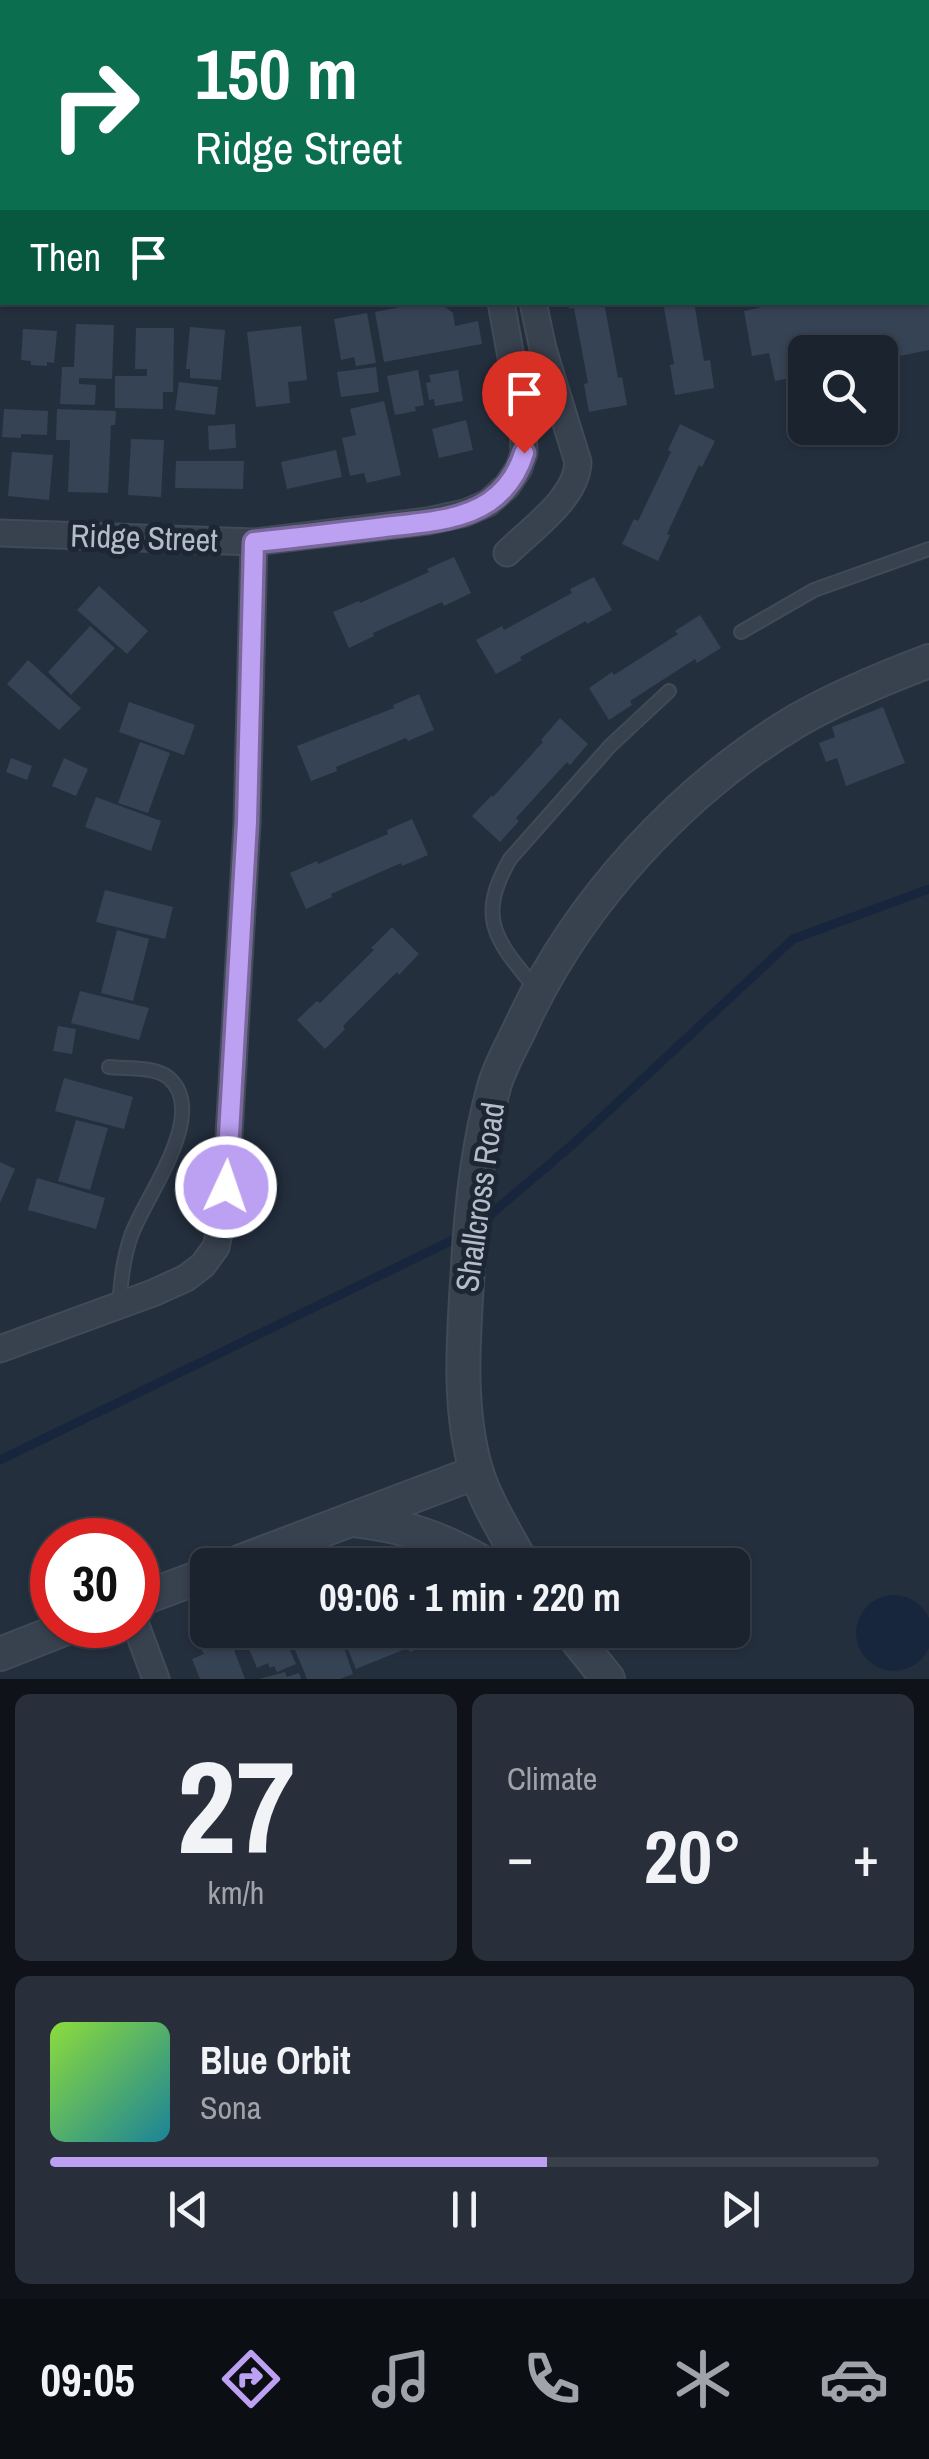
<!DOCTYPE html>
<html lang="en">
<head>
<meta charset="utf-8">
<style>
	body { margin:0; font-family:"Archivo Narrow",sans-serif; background:#282f3a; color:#f1f3f6; height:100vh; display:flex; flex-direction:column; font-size:38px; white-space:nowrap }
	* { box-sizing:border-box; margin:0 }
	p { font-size:32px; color:#a0a4aa }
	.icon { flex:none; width:55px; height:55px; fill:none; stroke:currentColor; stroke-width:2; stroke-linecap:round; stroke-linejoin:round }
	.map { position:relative; height:1679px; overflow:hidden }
	.panel { display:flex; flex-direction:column; gap:15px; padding:15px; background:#0f1319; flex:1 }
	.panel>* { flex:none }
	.banner { position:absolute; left:0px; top:0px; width:930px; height:305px; box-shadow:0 2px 8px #0004,0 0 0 2px #39404a; background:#0b6e4f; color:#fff; overflow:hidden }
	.buttons { position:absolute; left:788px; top:335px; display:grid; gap:20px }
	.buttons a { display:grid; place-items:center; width:110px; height:110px; border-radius:15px; background:#1b232e; box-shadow:0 2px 8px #0004,0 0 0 2px #39404a; font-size:50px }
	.speed { position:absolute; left:30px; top:1518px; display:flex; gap:20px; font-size:50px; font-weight:700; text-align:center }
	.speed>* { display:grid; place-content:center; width:130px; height:130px; border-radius:50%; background:#1b232e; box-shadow:0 2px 8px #0004,0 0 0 2px #39404a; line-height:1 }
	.speed .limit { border:15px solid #d22; background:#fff; color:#111 }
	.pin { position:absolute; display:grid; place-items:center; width:85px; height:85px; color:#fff; margin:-102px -42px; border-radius:50% 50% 50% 0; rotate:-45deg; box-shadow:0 0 10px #0007 }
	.pin .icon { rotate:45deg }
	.me { position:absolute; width:110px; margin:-55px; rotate:3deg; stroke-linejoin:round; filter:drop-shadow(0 0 8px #0008) }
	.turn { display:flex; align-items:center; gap:35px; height:210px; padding:0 30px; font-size:45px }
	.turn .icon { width:130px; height:130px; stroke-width:2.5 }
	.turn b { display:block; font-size:70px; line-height:85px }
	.then { display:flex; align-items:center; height:95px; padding:0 30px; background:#0003; gap:20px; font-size:38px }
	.big { font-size:75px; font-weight:700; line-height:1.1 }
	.panel .widget { flex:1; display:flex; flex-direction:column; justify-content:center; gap:15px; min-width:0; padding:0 35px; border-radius:15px; background:#282f3a }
	.panel .dial { align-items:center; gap:0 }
	.dial b { font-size:130px; line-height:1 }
	.song { display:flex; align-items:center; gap:30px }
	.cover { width:120px; height:120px; border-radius:15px; background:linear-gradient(135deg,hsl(90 70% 55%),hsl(190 70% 35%)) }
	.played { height:10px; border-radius:5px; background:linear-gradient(90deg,#bca0f2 60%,#39404a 60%) }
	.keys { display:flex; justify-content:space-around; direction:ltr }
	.heat { display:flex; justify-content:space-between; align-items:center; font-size:55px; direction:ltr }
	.panel .tiles { flex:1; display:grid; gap:15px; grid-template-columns:1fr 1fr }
	.widget:last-child { grid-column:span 2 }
	.trip { position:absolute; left:190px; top:1548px; width:560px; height:100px; border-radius:15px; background:#1b232e; box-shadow:0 2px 8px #0004,0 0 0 2px #39404a; font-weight:700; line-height:100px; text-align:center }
	.tab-bar { display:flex; height:160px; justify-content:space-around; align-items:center; background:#0b0e12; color:#a0a4aa }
	.tab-bar .icon { width:70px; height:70px }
	.tab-bar .on { color:#bca0f2 }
	.tab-bar b { font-size:45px; color:#f1f3f6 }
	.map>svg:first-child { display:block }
</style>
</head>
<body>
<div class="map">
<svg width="929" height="1679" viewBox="0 0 929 1679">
	<rect width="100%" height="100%" fill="#242f3e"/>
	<!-- water -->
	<path fill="#17263c" d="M856 1633a38 38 0 1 1 76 0a38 38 0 1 1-76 0Z"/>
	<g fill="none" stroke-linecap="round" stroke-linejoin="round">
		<!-- stream -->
		<path stroke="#17263c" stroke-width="9" d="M 482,1222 L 572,1145 L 793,939 L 929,889
			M 0,1460 L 461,1236"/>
	</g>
	<!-- building -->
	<path fill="#364354" d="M 426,302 L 439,302 L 453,313 L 455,326 L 478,321 L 482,344 L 384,362 L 375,312 Z
		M 568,302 L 604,302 L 618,378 L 622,377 L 627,405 L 589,412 L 584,384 L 588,383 L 574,308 L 569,309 Z
		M 663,302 L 694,302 L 704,361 L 710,360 L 714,388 L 675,395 L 670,365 L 674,364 Z
		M 787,302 L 929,302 L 929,350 L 880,360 L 880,352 L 805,352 L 805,375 L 775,381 L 769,353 L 752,356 L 744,311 Z
		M 367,313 L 376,363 L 356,366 L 354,357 L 341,360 L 334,319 Z
		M 76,324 L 114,325 L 112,379 L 79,378 L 79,384 L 96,385 L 95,405 L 60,404 L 62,367 L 74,367 Z
		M 301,326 L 307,380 L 288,382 L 290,403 L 256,407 L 247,332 Z
		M 190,327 L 225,330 L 221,380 L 190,378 L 190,369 L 186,369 Z
		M 136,328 L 174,328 L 173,392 L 163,392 L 163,409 L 115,408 L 115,376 L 147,376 L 147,369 L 135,369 Z
		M 23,329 L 57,331 L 54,363 L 47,362 L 47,366 L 31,365 L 31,361 L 21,360 Z
		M 376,367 L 379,392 L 341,397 L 337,372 Z
		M 418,370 L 424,405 L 415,407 L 416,411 L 395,415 L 387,376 Z
		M 458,370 L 463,401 L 435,406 L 434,399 L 429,400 L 426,383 L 431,382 L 429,375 Z
		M 179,382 L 218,387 L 215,415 L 175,410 Z
		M 384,401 L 401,475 L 367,483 L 364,473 L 350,476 L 342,438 L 356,435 L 350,409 Z
		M 4,409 L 48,411 L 47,435 L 21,434 L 21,438 L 2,437 Z
		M 57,409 L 116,411 L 115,425 L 111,425 L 108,493 L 68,492 L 70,440 L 56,440 Z
		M 466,420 L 473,450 L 439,458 L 432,429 Z
		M 235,424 L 236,448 L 209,450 L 208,426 Z
		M 680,424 L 715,441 L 702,467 L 699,465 L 667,534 L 670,535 L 658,561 L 622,544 L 634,519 L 638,521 L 671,452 L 668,450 Z
		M 131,439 L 164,440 L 161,497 L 128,495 Z
		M 336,450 L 342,477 L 287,489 L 281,462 Z
		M 12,452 L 53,455 L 49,500 L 8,496 Z
		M 176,461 L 244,461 L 243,489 L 175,488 Z
		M 454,557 L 471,593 L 444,606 L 442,602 L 373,633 L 374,636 L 349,648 L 333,612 L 359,601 L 360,603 L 429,572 L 427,569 Z
		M 594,577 L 612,610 L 587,624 L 586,621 L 520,657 L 522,660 L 496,674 L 476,640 L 502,626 L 504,630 L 572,593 L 570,589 Z
		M 99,586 L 148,631 L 127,654 L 77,610 Z
		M 700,615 L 721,648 L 697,663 L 695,659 L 630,701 L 632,705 L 609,720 L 589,688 L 612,672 L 614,675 L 678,634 L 675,631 Z
		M 90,626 L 115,648 L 71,695 L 48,672 Z
		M 28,660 L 81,708 L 59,730 L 7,684 Z
		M 419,694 L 434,730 L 408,741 L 406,738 L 336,767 L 337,771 L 311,781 L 297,746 L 394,708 L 393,705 Z
		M 129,702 L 195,725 L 184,755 L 119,732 Z
		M 883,707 L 905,763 L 846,786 L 837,758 L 826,762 L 819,743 L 835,737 L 832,727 Z
		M 560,718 L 588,744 L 570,765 L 567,762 L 516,818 L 519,821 L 500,842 L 472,816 L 492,795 L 493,797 L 543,742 L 541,740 Z
		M 140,742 L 170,753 L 148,813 L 118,803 Z
		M 11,758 L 32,766 L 27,780 L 6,772 Z
		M 64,758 L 88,769 L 76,796 L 52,786 Z
		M 96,797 L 161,821 L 151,851 L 85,827 Z
		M 412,819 L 428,855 L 402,866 L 401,863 L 331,894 L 332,897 L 306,909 L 290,873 L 317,861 L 318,864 L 388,834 L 387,830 Z
		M 105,890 L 173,907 L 165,939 L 96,922 Z
		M 392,927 L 419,954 L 399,975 L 397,972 L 343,1026 L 345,1029 L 325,1049 L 297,1020 L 317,1001 L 320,1003 L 374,950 L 371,948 Z
		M 117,930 L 149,939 L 133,1001 L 101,993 Z
		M 80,991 L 149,1008 L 139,1040 L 71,1023 Z
		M 58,1026 L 76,1029 L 72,1054 L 53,1051 Z
		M 64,1078 L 133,1097 L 124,1129 L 55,1111 Z
		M 76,1120 L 108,1128 L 90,1190 L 58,1181 Z
		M 0,1162 L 15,1169 L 0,1203 Z
		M 37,1178 L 105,1198 L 96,1229 L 28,1210 Z
		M 392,1550 L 406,1565 L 356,1565 Z
		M 248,1630 L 281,1630 L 296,1664 L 277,1672 L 274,1666 L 270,1668 L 268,1663 L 257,1668 L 242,1632 Z
		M 287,1630 L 338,1630 L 353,1674 L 340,1679 L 307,1679 Z
		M 340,1630 L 467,1630 L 410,1652 L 408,1648 L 356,1669 Z
		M 229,1637 L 245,1679 L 200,1679 L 192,1659 L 204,1654 L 201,1648 Z
		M 285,1672 L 287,1677 L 299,1673 L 301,1679 L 259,1679 Z"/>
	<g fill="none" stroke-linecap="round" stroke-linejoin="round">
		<!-- service casing -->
		<g stroke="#414a57" stroke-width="16">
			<path id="service" d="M 392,0 L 395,2
				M 679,0 L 679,2
				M 0,215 L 2,215
				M 741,632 L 814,590 L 929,549
				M 536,989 C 497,941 475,920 510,859 L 610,746 L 669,691
				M 109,1067 C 127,1069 155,1066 169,1078 C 210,1114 144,1198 131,1236 C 123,1259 121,1282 119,1305"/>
		</g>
		<!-- minor casing -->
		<g stroke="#414a57" stroke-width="29">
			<path id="minor" d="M 928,154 L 929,154
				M 0,276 L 2,276
				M 0,533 L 254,542 L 428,521 L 465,513 L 488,503 L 507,486 L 519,468 L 524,453 L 523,423 L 501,302
				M 507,553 C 531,529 577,498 578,462 L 543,349 L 533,302
				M 0,1349 L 153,1293 L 186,1278 L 203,1265 L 216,1247 L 221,1225 L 226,1187 L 247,823 L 254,542
				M 136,1625 L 156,1679"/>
		</g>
		<!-- tertiary casing -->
		<g stroke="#414a57" stroke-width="36">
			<path id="tertiary" d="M 355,1520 C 406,1526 443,1539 487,1565
				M 231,1565 L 477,1472
				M 523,1565 C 507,1535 486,1503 476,1470 C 457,1404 464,1333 468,1266 C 471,1206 478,1145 494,1087 C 500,1065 513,1044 522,1024 C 578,902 682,789 798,720 C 840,696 884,678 929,661
				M 138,1600 L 208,1574
				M 569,1630 L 608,1679
				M 0,1654 L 74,1625"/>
		</g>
		<!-- service -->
		<use href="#service" stroke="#38414e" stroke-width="12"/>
		<!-- minor -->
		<use href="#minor" stroke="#38414e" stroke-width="25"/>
		<!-- tertiary -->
		<use href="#tertiary" stroke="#38414e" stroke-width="32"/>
	</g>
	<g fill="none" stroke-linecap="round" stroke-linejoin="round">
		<!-- route casing -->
		<g stroke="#7a689d" stroke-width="25">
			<path id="route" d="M 226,1187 L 247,822 L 254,542 C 295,538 336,533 377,528 C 412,523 458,523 489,502 C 506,490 518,473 524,453"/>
		</g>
		<!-- route -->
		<use href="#route" stroke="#bca0f2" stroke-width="18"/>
	</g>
	<g text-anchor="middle" stroke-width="10" stroke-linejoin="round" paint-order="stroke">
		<!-- street labels -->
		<g font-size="32" fill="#b4bcc9" stroke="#1d2633">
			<text transform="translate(144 538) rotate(2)" y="11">Ridge Street</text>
			<text transform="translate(480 1197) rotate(-82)" y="11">Shallcross Road</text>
		</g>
	</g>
</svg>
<div class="buttons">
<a><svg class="icon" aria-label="search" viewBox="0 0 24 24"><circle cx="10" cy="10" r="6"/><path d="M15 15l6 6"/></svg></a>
</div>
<div class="speed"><div class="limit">30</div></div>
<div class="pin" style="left:524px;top:453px;background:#d93025"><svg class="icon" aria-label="arrive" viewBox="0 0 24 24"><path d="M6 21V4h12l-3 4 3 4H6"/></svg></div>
<svg class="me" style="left:226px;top:1187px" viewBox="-20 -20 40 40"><circle r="17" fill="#bca0f2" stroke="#fff" stroke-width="3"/><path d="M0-11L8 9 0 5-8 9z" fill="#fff"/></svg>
<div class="trip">09:06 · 1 min · 220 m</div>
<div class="banner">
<div class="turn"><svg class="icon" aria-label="right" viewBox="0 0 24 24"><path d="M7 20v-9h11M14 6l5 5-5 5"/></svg><div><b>150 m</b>Ridge Street</div></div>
<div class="then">Then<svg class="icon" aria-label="arrive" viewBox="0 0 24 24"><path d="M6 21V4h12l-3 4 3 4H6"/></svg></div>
</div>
</div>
<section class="panel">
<div class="tiles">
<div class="widget dial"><b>27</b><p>km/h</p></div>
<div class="widget"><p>Climate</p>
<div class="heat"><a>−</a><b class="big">20°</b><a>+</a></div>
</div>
<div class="widget">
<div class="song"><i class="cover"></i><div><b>Blue Orbit</b><p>Sona</p></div></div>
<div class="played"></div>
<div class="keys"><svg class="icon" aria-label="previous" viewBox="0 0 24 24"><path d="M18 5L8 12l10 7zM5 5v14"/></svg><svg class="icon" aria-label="pause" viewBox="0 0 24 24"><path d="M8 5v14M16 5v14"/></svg><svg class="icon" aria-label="next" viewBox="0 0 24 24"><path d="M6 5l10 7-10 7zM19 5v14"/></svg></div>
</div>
</div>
</section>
<nav class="tab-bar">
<b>09:05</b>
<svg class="icon on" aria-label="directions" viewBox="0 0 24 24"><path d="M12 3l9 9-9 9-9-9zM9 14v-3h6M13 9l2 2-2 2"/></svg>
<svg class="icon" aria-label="music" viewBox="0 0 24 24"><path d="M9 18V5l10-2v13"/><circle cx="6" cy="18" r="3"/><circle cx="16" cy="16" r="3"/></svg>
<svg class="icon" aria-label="phone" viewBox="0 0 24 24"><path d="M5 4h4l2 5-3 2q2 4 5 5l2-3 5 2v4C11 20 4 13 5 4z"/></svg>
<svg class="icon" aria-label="climate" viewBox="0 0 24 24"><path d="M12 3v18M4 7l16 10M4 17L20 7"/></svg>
<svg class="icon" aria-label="car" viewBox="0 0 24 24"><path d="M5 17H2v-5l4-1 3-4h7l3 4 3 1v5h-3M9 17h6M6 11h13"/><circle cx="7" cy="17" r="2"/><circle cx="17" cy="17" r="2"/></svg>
</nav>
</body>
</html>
